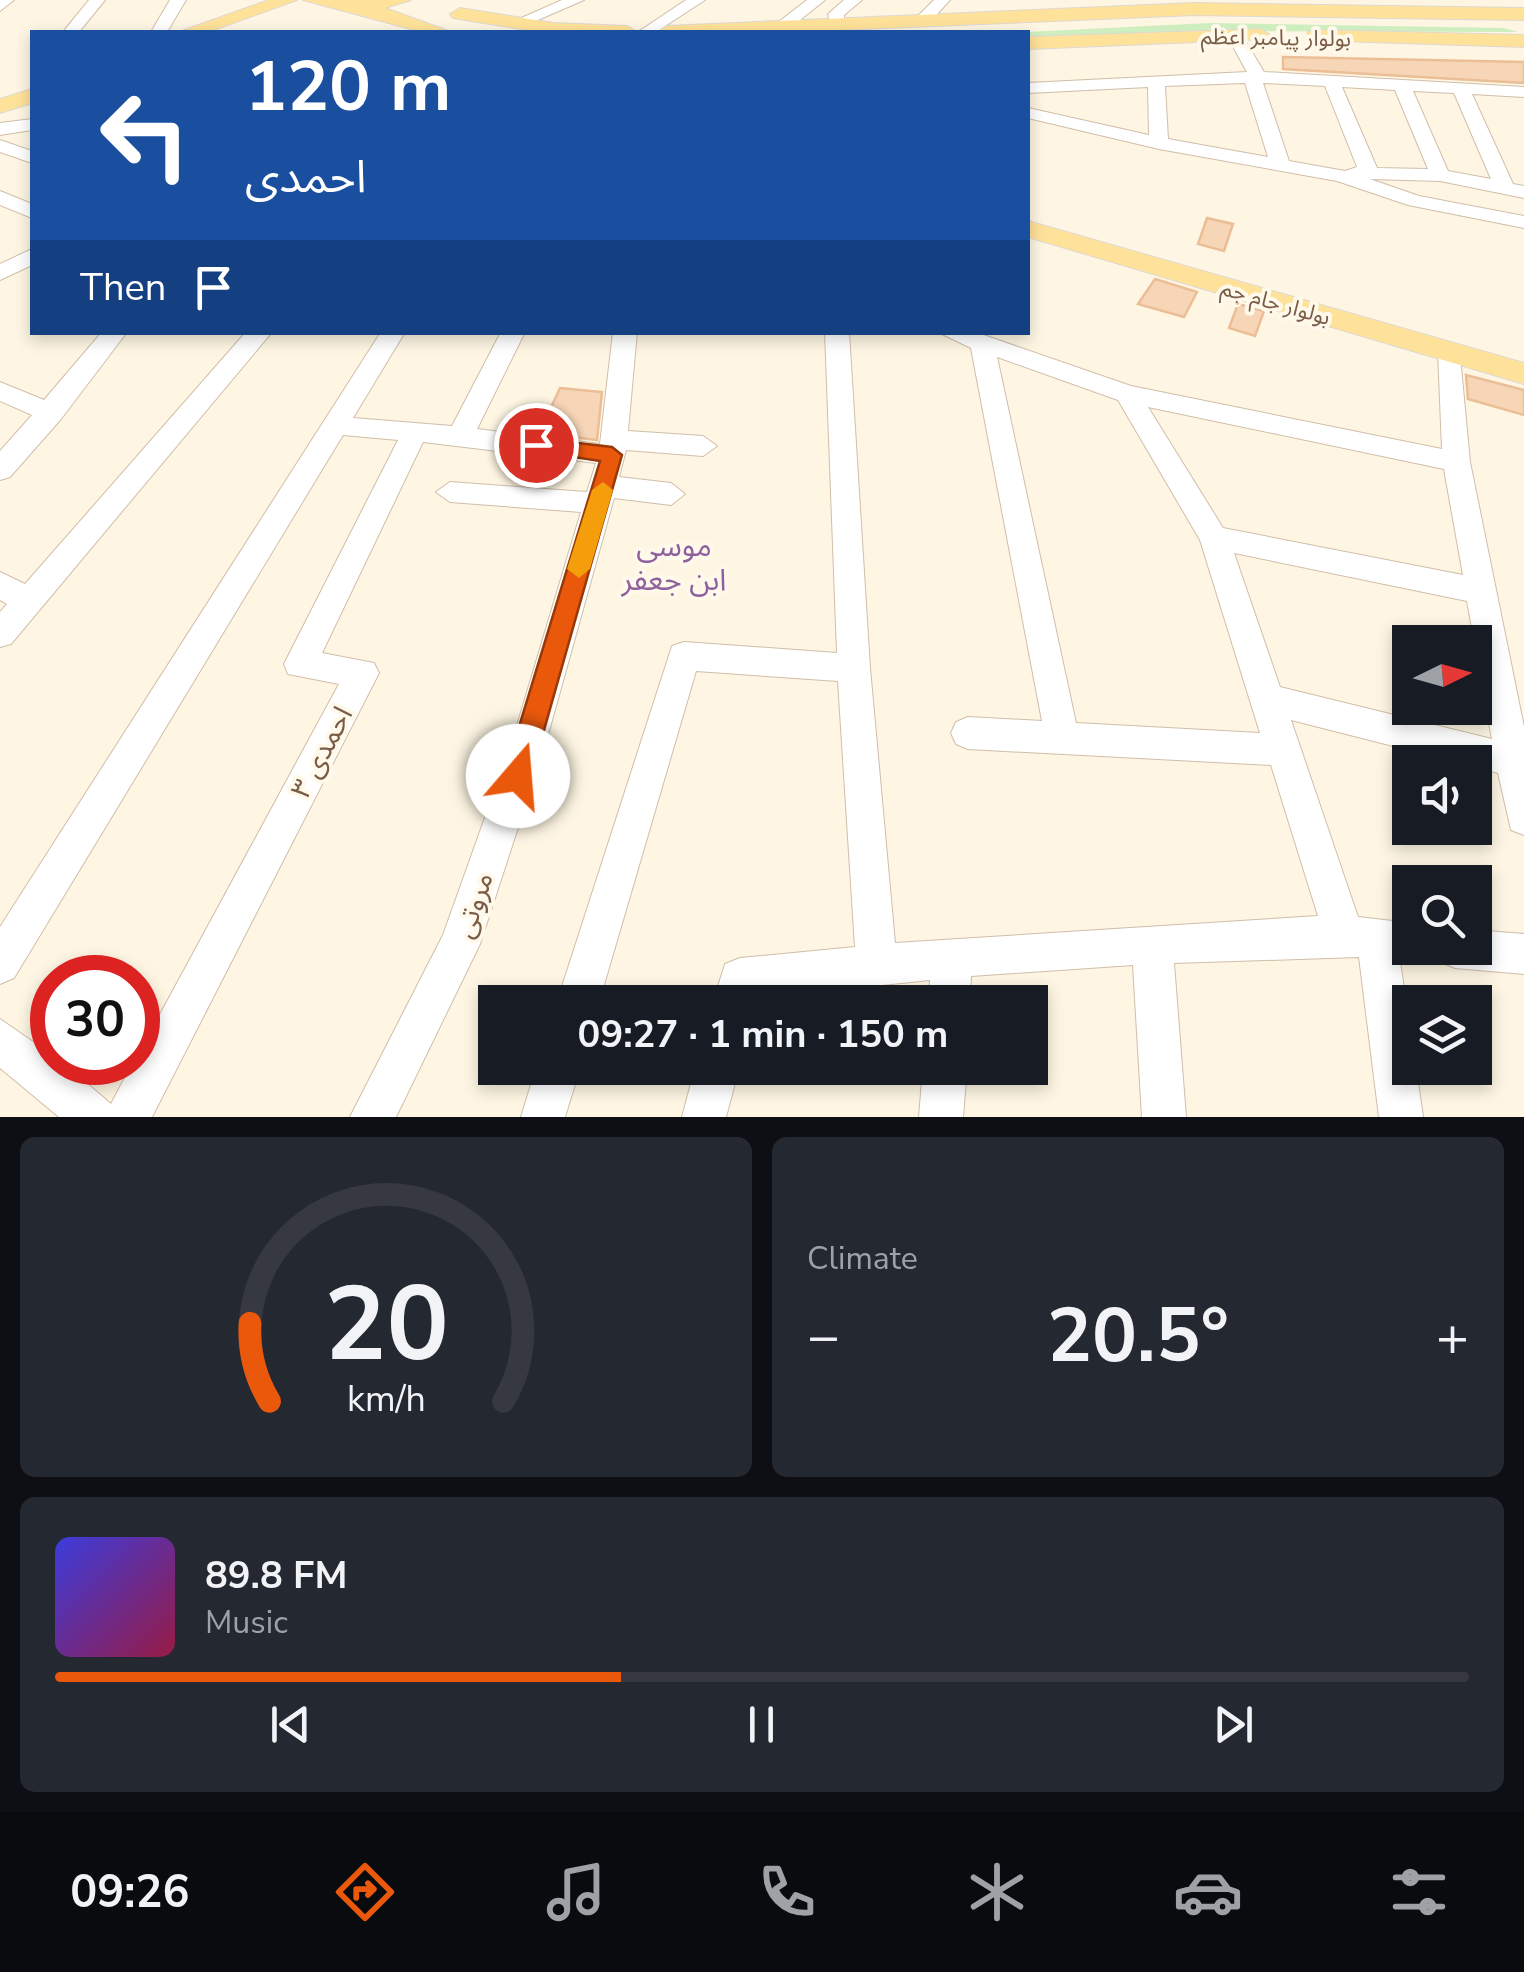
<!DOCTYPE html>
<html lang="en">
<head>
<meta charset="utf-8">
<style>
	body { margin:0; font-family:"Nunito Sans","Noto Sans Arabic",sans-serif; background:#242831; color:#f1f3f6; height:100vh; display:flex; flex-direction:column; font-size:38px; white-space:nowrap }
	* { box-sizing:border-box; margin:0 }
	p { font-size:32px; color:#9ea1a6 }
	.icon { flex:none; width:55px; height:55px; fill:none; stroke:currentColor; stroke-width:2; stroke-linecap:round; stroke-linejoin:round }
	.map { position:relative; height:1117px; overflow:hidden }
	.details { display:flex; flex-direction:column; gap:20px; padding:20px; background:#0d0f14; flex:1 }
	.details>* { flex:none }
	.banner { position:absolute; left:30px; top:30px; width:1000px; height:305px; border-radius:0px; box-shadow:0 5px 15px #0003; background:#1a4fa0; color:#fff; overflow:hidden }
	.needle { width:65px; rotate:85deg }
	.controls { position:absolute; left:1392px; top:625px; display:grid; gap:20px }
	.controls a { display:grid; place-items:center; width:100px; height:100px; border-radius:0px; background:#171b24; box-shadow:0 5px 15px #0003; font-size:50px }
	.speed { position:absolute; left:30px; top:955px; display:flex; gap:20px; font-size:50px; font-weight:700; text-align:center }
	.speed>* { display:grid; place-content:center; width:130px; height:130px; border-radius:50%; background:#171b24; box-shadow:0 5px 15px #0003; line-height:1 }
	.speed .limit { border:15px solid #d22; background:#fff; color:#111 }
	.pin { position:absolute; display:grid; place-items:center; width:85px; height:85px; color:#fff; margin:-42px; border:5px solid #fff; border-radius:50%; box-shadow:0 2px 10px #0007 }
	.me { position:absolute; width:110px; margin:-55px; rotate:18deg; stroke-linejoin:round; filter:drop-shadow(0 0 8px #0008) }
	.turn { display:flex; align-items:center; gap:35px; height:210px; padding:0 50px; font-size:45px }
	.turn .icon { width:130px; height:130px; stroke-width:2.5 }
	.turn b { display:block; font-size:70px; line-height:85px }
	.then { display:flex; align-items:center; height:95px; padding:0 50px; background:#0003; gap:20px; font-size:38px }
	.big { font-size:75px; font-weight:700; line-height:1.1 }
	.details .widget { flex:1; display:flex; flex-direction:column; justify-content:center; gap:15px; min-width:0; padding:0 35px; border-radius:15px; background:#242831 }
	.details .dial { align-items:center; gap:0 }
	.dial svg { height:260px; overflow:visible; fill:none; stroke:#363941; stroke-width:7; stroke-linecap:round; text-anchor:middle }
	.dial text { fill:#f1f3f6; stroke:none }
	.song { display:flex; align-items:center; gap:30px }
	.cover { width:120px; height:120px; border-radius:15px; background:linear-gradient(135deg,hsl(240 70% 55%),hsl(340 70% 35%)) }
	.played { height:10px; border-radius:5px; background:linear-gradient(90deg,#ea580c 40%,#363941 40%) }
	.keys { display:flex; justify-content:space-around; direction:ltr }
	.heat { display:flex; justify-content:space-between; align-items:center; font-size:55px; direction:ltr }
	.details .tiles { flex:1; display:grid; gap:20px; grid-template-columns:1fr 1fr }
	.widget:last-child { grid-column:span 2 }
	.trip { position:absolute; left:478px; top:985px; width:570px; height:100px; border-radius:0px; background:#171b24; box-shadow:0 5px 15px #0003; font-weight:700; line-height:100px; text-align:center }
	.tab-bar { display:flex; height:160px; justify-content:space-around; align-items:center; background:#090b0e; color:#9ea1a6 }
	.tab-bar .icon { width:70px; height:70px }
	.tab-bar .selected { color:#ea580c }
	.tab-bar b { font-size:45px; color:#f1f3f6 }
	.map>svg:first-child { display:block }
</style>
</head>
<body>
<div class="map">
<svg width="1524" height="1117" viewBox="0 0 1524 1117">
	<rect width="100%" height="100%" fill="#fef6e3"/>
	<!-- green -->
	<path fill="#ceeec0" d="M 1209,23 L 1503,28 L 1518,32 L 1210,31 L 1028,40 L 1026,32 Z"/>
	<!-- building -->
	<path fill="#f7d6b7" stroke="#ebbe96" stroke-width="2.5" d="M 1283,57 L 1524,62 L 1524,83 L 1283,69 Z
		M 1207,218 L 1233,224 L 1224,251 L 1198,244 Z
		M 1155,279 L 1197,292 L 1184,317 L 1138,304 Z
		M 1238,304 L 1264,311 L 1255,336 L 1229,328 Z
		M 1466,375 L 1524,390 L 1524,415 L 1468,399 Z
		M 560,388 L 602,392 L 597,440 L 539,433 Z"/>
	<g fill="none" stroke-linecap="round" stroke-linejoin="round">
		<!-- minor casing -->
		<g stroke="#d1bea8" stroke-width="2">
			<path id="minor" d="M 0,0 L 14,0 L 0,11 Z
				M 89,0 L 105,0 L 79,32 L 63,32 Z
				M 170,0 L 186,0 L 167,32 L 151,32 Z
				M 562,0 L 584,0 L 524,26 L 510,23 Z
				M 686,0 L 705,0 L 656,32 L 638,32 Z
				M 807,0 L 825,0 L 785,32 L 772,32 L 772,27 Z
				M 844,0 L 862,0 L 844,15 L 844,29 L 832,29 L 828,14 Z
				M 934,0 L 950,0 L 927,25 L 915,25 L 915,19 Z
				M 1240,40 L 1246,42 L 1264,72 L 1524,87 L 1524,97 L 1472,94 L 1513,184 L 1524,186 L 1524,198 L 1440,181 L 1370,179 L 1419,196 L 1524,216 L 1524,228 L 1408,205 L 1337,181 L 1159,149 L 1028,118 L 1028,108 L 1149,135 L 1148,87 L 1028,93 L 1028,83 L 1247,72 L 1232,45 ZM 1245,83 L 1268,157 L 1168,139 L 1165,86 ZM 1263,83 L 1325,86 L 1357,167 L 1345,171 L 1289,161 ZM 1342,87 L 1395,90 L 1428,169 L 1377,168 ZM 1413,91 L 1454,93 L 1491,179 L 1448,171 Z
				M 32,119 L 32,130 L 0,135 L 0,123 Z
				M 0,140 L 32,151 L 32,163 L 0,152 Z
				M 0,191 L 32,204 L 32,218 L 0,205 Z
				M 32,249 L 32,265 L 0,280 L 0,264 Z
				M 102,332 L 127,332 L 61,419 L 10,477 L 0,480 L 0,451 L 32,415 L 0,401 L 0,382 L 44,400 Z
				M 246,332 L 272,332 L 11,644 L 0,647 L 0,612 L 7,604 L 0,600 L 0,572 L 25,584 Z
				M 381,332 L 405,332 L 353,418 L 452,426 L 501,332 L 525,332 L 477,429 L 600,444 L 613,332 L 637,332 L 628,431 L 703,436 L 717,446 L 703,456 L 626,450 L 619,477 L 671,483 L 685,494 L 671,505 L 614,498 L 546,742 L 480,944 L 396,1117 L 350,1117 L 443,935 L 512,742 L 581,512 L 450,502 L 436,492 L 450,482 L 587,492 L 596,463 L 423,442 L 322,653 L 374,663 L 379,673 L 152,1117 L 59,1117 L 0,1068 L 0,1019 L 52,1055 L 52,1062 L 62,1062 L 111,1104 L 133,1062 L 138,1062 L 138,1055 L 339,684 L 288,674 L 284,664 L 398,440 L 343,435 L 14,978 L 0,984 L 0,927 Z
				M 825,332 L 849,332 L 870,668 L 895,943 L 1318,916 L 1271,765 L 968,749 L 956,744 L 951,733 L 956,722 L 968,717 L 1042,721 L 971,348 L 938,332 L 975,332 L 1131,386 L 1442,449 L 1438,352 L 1450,344 L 1459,346 L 1470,462 L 1524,727 L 1524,835 L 1511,830 L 1498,773 L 1475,767 L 1475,762 L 1456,762 L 1291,720 L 1358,917 L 1410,923 L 1410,948 L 1428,948 L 1424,957 L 1400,962 L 1410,1027 L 1410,1068 L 1416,1068 L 1423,1117 L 1379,1117 L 1359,957 L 1174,963 L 1186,1117 L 1142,1117 L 1133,965 L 971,976 L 970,1002 L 928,1002 L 930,980 L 756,998 L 755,1002 L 713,1002 L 725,964 L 740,958 L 855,947 L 838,681 L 696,671 L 599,1002 L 557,1002 L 672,646 L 684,642 L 837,653 ZM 997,357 L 1118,400 L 1200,540 L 1260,733 L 1076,723 ZM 1148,407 L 1444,469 L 1463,575 L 1223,528 ZM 1234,553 L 1467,601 L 1492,739 L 1280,687 Z
				M 1475,930 L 1524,934 L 1524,974 L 1455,968 L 1441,962 L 1435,948 L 1475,948 Z
				M 536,1068 L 580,1068 L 565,1117 L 521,1117 Z
				M 695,1068 L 739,1068 L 726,1117 L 682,1117 Z
				M 923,1068 L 967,1068 L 963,1117 L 919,1117 Z"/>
		</g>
		<!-- major casing -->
		<g stroke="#dfd8d3" stroke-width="2">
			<path id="major" d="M 269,0 L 297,0 L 208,32 L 179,32 Z
				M 303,0 L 411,0 L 385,8 L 451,32 L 422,32 Z
				M 1195,3 L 1524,8 L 1524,20 L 1195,15 L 792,32 L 657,32 L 667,26 Z
				M 460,8 L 554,23 L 627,26 L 637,32 L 539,32 L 453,18 L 450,14 Z
				M 1260,29 L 1270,35 L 1267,39 L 1028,49 L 1028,37 Z
				M 1315,30 L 1524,35 L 1524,47 L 1308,40 L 1308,32 Z
				M 32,89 L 32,103 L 0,113 L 0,99 Z
				M 1028,221 L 1524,363 L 1524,384 L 1028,237 Z"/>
		</g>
		<!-- minor -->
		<use href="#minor" fill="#fff" fill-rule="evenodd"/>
		<!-- major -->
		<use href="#major" fill="#ffe299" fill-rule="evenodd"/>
	</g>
	<!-- route -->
	<path fill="#ea580c" stroke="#983908" stroke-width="2.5" d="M 536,438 L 612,447 L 622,455 L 531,776 L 527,785 L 518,788 L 508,785 L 504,776 L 600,461 L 529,450 L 526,445 Z"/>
	<!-- slow -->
	<path fill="#f59e0b" d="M 603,482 L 613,490 L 590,569 L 579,578 L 567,569 L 592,490 Z"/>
	<g text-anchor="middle" stroke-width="8" stroke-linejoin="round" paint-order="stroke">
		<!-- far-street labels -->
		<g font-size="22" fill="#795d46" stroke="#fff9eb">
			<text transform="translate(1276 37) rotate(1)" y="8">بولوار پیامبر اعظم</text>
			<text transform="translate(1276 302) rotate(16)" y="8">بولوار جام جم</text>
		</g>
		<!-- street labels -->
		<g font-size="28" fill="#795d46" stroke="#fff9eb">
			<text transform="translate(321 752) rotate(-62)" y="10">احمدی ۳</text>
			<text transform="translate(473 905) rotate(-71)" y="10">مروتی</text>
		</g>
		<!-- neighbourhood labels -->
		<g font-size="30" fill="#8e619e" stroke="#fff9eb">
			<text x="674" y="556">موسی<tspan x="674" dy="34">ابن جعفر</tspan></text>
		</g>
	</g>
</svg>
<div class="controls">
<a><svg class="needle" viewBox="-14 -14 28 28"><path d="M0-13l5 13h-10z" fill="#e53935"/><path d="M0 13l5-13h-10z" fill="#9ea1a6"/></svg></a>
<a><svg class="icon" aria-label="sound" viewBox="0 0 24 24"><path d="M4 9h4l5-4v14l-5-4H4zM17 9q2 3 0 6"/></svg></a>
<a><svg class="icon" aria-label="search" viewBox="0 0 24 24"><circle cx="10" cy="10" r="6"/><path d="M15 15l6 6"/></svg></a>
<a><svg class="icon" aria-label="layers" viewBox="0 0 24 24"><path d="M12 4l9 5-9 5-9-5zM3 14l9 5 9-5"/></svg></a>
</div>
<div class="speed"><div class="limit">30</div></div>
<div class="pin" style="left:536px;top:445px;background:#d93025"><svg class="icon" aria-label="arrive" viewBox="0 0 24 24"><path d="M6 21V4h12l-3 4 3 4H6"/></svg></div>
<svg class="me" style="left:518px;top:776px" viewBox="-20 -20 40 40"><circle r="19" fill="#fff"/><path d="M0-13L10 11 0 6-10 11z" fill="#ea580c"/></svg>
<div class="trip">09:27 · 1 min · 150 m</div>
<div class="banner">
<div class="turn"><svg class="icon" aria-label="left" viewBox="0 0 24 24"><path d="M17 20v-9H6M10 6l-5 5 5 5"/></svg><div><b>120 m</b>احمدی</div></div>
<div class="then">Then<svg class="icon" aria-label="arrive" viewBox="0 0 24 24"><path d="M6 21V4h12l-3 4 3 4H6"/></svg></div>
</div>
</div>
<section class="details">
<div class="tiles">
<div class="widget dial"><svg viewBox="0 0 100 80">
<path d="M14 69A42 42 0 1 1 86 69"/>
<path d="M14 69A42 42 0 0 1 8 45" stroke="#ea580c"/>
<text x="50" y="56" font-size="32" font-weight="700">20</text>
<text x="50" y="72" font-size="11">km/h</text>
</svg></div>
<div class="widget"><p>Climate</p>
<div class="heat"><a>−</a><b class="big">20.5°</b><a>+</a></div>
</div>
<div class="widget">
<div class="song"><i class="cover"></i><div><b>89.8 FM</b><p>Music</p></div></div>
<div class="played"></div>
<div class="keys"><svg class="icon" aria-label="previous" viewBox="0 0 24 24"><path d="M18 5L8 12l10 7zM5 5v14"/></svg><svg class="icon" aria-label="pause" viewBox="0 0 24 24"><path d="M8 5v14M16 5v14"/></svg><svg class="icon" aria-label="next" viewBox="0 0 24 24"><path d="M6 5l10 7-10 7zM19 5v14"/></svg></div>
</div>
</div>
</section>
<nav class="tab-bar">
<b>09:26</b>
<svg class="icon selected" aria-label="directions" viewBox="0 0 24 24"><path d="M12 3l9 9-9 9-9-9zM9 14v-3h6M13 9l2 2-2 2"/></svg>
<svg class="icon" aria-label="music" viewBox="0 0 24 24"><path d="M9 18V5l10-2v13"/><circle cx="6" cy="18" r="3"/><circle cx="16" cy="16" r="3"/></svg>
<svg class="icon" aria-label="phone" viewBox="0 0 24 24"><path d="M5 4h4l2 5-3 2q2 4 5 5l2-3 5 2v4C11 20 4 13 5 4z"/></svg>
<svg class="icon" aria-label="climate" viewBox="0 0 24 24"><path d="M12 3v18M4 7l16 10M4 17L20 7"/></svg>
<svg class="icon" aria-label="car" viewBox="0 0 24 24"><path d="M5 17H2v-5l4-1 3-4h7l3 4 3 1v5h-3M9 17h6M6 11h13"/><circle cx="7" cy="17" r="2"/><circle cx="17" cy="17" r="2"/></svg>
<svg class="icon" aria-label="filters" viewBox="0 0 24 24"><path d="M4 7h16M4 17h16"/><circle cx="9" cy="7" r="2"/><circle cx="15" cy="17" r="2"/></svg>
</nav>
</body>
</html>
